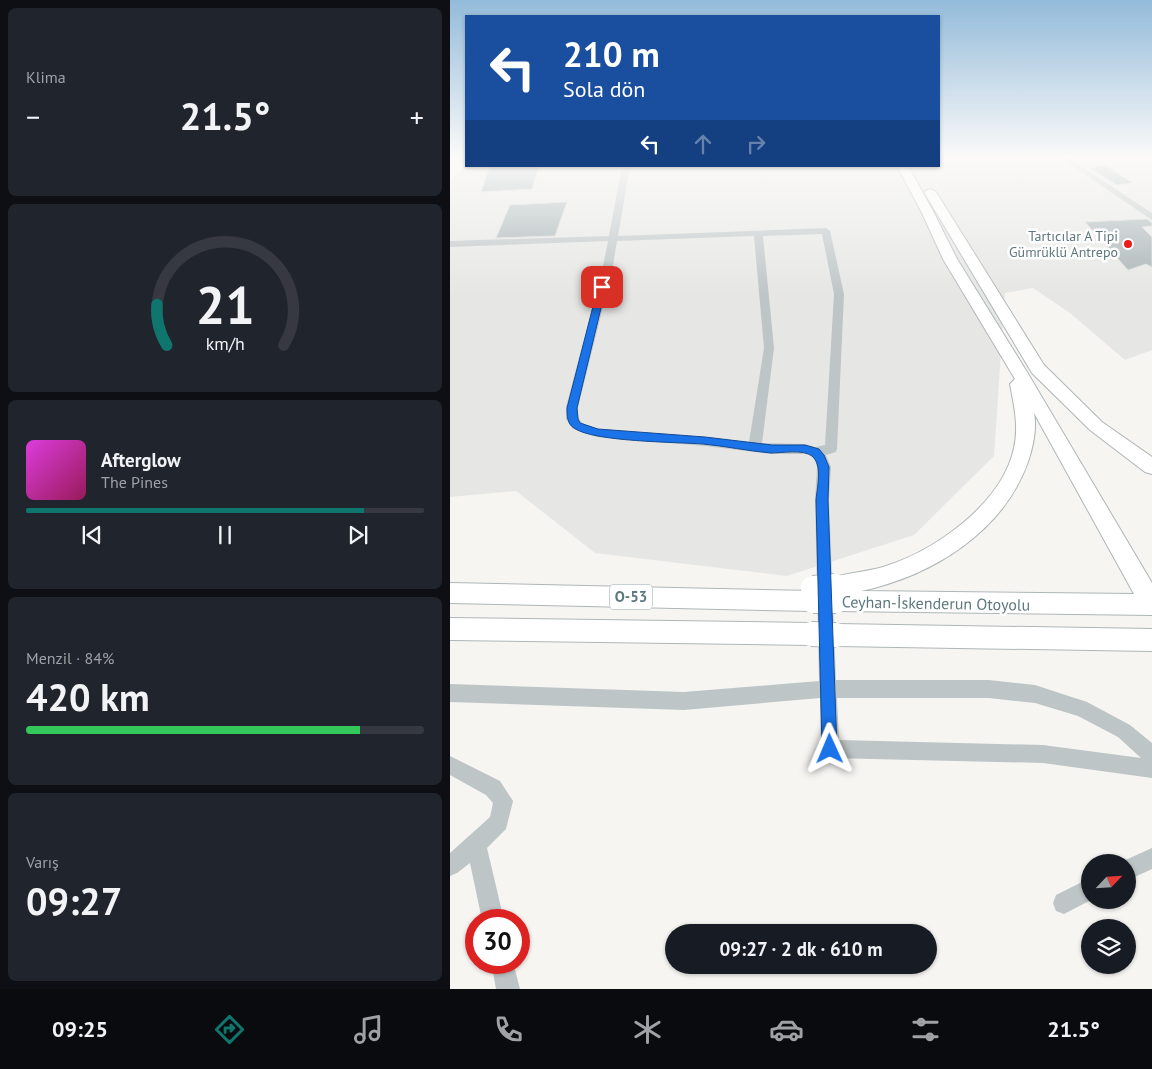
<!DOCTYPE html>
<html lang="tr">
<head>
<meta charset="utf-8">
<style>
	body { margin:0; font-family:"PT Sans",sans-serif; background:#20242c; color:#f1f3f6; height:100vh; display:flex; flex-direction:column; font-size:19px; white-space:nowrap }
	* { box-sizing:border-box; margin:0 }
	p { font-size:16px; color:#9ea1a6 }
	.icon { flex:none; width:28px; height:28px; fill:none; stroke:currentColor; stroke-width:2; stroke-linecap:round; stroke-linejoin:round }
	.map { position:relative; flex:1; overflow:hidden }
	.side { display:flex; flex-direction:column; gap:8px; padding:8px; background:#0d0f14; width:450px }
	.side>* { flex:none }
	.top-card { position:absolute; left:15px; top:15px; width:475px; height:152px; border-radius:0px; box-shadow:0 1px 4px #0004; background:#1a4fa0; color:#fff; overflow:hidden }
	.needle { width:32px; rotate:65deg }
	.buttons { position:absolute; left:631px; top:854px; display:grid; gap:10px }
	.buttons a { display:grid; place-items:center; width:55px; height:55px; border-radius:50%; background:#171b24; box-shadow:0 1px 4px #0004; font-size:25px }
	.speed { position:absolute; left:15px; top:909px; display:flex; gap:10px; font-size:25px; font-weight:700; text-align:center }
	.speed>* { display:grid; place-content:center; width:65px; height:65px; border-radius:50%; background:#171b24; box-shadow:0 1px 4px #0004; line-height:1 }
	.speed .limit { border:8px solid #d22; background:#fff; color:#111 }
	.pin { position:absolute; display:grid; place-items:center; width:42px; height:42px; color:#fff; margin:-21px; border-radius:10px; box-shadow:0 2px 8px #0006 }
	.me { position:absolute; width:55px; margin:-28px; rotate:359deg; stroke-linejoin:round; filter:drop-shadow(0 0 4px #0008) }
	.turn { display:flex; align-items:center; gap:18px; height:105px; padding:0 15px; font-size:22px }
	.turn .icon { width:65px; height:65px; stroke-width:2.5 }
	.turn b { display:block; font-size:35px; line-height:42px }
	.lanes { display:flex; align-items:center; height:48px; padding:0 15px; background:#0003; justify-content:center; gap:25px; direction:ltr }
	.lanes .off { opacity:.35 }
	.big { font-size:38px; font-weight:700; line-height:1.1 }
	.side .widget { flex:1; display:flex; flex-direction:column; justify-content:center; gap:8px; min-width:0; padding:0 18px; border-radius:8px; background:#20242c }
	.side .dial { align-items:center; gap:0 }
	.dial svg { height:130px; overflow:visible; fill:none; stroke:#363941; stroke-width:7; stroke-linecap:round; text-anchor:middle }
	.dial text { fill:#f1f3f6; stroke:none }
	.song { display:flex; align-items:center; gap:15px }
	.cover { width:60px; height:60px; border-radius:8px; background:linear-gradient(135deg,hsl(300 70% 55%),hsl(330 70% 35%)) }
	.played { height:5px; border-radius:2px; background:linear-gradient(90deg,#0f766e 85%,#363941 85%) }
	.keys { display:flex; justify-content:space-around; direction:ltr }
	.heat { display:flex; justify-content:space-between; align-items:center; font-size:28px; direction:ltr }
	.charge { height:8px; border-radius:4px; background:linear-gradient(90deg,#34c759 84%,#363941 0) }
	.trip { position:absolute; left:215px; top:924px; width:272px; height:50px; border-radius:25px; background:#171b24; box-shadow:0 1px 4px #0004; font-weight:700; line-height:50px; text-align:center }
	.tab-bar { display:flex; height:80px; justify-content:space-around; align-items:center; background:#090b0e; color:#9ea1a6 }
	.tab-bar .icon { width:35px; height:35px }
	.tab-bar .active { color:#0f766e }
	.tab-bar b { font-size:22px; color:#f1f3f6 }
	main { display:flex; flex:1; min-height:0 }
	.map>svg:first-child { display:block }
</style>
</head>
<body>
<main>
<section class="side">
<div class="widget"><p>Klima</p>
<div class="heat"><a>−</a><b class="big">21.5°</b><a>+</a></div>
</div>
<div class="widget dial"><svg viewBox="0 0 100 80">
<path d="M14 69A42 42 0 1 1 86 69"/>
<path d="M14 69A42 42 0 0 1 8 44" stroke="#0f766e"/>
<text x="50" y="56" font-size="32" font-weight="700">21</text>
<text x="50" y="72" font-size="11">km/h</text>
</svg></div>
<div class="widget">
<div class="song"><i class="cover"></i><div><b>Afterglow</b><p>The Pines</p></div></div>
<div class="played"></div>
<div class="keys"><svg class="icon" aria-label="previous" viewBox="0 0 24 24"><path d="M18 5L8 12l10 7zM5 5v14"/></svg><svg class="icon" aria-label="pause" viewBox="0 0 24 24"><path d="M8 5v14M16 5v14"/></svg><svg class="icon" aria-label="next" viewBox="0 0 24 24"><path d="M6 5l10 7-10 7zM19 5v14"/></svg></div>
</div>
<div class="widget"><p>Menzil · 84%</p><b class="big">420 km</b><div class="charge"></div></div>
<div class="widget"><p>Varış</p><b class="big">09:27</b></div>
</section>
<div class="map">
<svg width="702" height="989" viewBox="0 0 702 989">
	<rect width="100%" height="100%" fill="#f6f5f2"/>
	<!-- built -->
	<path fill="#e6e7e5" d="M 489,157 L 702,157 L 702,350 L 675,360 L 620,313 L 583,288 L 555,293 L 544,456 L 464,535 L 337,576 L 145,553 L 66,491 L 0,497 L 0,181 L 16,166 L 489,166 Z"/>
	<!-- building -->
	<path fill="#a5b2b4" stroke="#d7d7d5" d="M 655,165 L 683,183 L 667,185 L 639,168 Z
		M 40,166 L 89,166 L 82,189 L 31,192 Z
		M 117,202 L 105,236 L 46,238 L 60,205 Z
		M 697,219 L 702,223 L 702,226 L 692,227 L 702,237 L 702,267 L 696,264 L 678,270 L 635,222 Z"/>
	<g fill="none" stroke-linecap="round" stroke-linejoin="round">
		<!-- highway casing -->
		<g stroke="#afb6b8" stroke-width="2">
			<path id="highway" d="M 447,166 L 458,166 L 483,211 L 507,259 L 577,372 L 702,583 L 702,615 L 386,611 L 378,608 L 375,601 L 379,594 L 374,586 L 377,579 C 395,573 415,572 433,567 C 485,551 552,504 564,448 C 569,426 564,406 560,384 L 565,379 L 493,259 L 471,211 ZM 584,413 L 684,594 L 411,591 C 482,576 553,532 578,462 C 583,447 587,428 584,413 Z
				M 480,189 L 486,192 L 594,365 L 652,422 L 702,457 L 702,474 L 695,472 L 640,430 L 582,373 L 474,192 Z
				M 0,583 L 363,591 L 371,594 L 374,601 L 371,608 L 363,611 L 0,603 Z
				M 0,618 L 361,623 L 369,626 L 373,634 L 369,642 L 361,645 L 0,640 Z
				M 386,624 L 702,629 L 702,651 L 386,646 L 378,643 L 374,635 L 378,627 Z"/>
		</g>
		<!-- minor -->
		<path fill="#bec5c7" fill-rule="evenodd" d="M 609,157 L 617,157 L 702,213 L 702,220 Z
			M 172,166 L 180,166 L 168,236 L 376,228 L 380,231 L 394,294 L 387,449 L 386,452 L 376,455 L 381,467 L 379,500 L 386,680 L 539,680 L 585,685 L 637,702 L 680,725 L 702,743 L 702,778 L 593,763 L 380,758 L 373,756 L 371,749 L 370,698 L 234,710 L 0,702 L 0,684 L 234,692 L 369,681 L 365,500 L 367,467 L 365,460 L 360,455 L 355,454 L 321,454 L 255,446 L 147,437 L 123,429 L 116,419 L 116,407 L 152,271 L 158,241 L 0,247 L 0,241 L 159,236 ZM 372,234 L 384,294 L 375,445 L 365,447 L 355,444 L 312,443 L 324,348 L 313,236 ZM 304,236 L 314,348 L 299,442 L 148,429 C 132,423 128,425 128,407 L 162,271 L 167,241 ZM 387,698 L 539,698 L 585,703 L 628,716 L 668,737 L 691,758 L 593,745 L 389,740 Z
			M 0,756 L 50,781 L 63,801 L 56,829 L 37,848 L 54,920 L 32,920 L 20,863 L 7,873 L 0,876 L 0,853 L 40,817 L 43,803 L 36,795 L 0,775 Z
			M 702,848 L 702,869 L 678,880 L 678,862 L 671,862 Z
			M 640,878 L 641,900 L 614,914 L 606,911 L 603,903 L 606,895 Z
			M 41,962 L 63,962 L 70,989 L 46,989 Z"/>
		<!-- highway -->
		<use href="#highway" fill="#fff" fill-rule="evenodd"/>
		<!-- highway-bridge casing -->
		<g stroke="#afb6b8" stroke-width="26" stroke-linecap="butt">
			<path id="highway-bridge" d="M 363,588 L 385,586
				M 363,601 L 386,601
				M 361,634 L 386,635"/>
		</g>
		<!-- highway-bridge -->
		<use href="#highway-bridge" stroke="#fff" stroke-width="24"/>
	</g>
	<!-- sky -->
	<linearGradient id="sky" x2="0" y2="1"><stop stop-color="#93bbda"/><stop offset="0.53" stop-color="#fbfaf9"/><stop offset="1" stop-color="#fbfaf9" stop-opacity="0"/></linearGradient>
	<rect width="702" height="296" fill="url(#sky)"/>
	<!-- route -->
	<path fill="#1a73e8" stroke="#114b97" d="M 152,285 L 156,287 L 127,408 L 128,419 L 130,423 L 148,429 L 255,437 L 322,445 L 355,445 L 369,449 L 374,455 L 379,467 L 378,500 L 387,749 L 385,755 L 380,757 L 374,755 L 372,749 L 366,500 C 367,488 373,465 362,456 C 353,449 332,453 321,453 C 298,451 275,446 253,444 C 226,442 143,442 124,428 C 117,424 117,415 117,408 L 148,287 Z"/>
	<!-- markers -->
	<circle fill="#eb1d1c" stroke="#fff" stroke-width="2" cx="678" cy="244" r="5"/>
	<g text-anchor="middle" stroke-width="5" stroke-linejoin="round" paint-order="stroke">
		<!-- far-poi labels -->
		<g font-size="14" fill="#5f787f" stroke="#fff" text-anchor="end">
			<text x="668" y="241">Tartıcılar A Tipi<tspan x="668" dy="16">Gümrüklü Antrepo</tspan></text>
		</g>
		<!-- shield labels -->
		<rect fill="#fff" stroke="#8fa0a5" stroke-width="1" x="160" y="584.5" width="42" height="25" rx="4"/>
		<g font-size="15" font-weight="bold" fill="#5f787f">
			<text x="181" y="602">O-53</text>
		</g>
		<!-- street labels -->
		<g font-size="16" fill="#5f787f" stroke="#fff">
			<text transform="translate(486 603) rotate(1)" y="6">Ceyhan-İskenderun Otoyolu</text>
		</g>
	</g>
</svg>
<div class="buttons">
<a><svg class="needle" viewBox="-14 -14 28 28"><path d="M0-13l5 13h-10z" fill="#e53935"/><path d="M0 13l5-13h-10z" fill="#9ea1a6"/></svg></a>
<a><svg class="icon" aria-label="layers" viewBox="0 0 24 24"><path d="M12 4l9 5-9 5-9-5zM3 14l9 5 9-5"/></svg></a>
</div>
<div class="speed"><div class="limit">30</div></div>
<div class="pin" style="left:152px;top:287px;background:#d93025"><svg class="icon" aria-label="arrive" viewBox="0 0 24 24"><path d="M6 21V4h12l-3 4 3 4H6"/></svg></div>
<svg class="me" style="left:380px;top:749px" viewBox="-20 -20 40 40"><path d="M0-17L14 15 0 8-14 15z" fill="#1a73e8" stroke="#fff" stroke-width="4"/></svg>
<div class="trip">09:27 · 2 dk · 610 m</div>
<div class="top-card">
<div class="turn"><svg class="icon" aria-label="left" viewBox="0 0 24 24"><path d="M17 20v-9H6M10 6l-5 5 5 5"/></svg><div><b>210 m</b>Sola dön</div></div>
<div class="lanes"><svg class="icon" aria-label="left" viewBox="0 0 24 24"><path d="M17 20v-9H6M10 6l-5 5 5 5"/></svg><svg class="icon off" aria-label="ahead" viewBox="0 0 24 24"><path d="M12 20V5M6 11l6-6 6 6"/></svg><svg class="icon off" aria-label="right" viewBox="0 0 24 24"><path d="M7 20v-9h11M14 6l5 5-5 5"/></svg></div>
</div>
</div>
</main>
<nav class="tab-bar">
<b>09:25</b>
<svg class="icon active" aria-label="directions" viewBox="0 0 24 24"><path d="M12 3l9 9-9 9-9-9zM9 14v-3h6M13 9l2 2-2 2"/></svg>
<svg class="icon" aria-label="music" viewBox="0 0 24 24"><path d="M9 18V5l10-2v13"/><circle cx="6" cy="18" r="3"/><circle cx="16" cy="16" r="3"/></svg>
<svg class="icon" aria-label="phone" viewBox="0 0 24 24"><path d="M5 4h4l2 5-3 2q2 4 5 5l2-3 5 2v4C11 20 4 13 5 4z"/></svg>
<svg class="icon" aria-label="climate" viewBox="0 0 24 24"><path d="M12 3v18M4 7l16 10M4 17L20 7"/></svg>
<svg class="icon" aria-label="car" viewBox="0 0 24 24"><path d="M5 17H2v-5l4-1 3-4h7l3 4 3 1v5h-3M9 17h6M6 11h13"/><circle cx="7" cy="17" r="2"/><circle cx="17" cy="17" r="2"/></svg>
<svg class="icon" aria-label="filters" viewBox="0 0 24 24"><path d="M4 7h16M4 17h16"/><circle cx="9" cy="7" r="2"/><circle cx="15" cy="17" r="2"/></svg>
<b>21.5°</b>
</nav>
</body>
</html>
